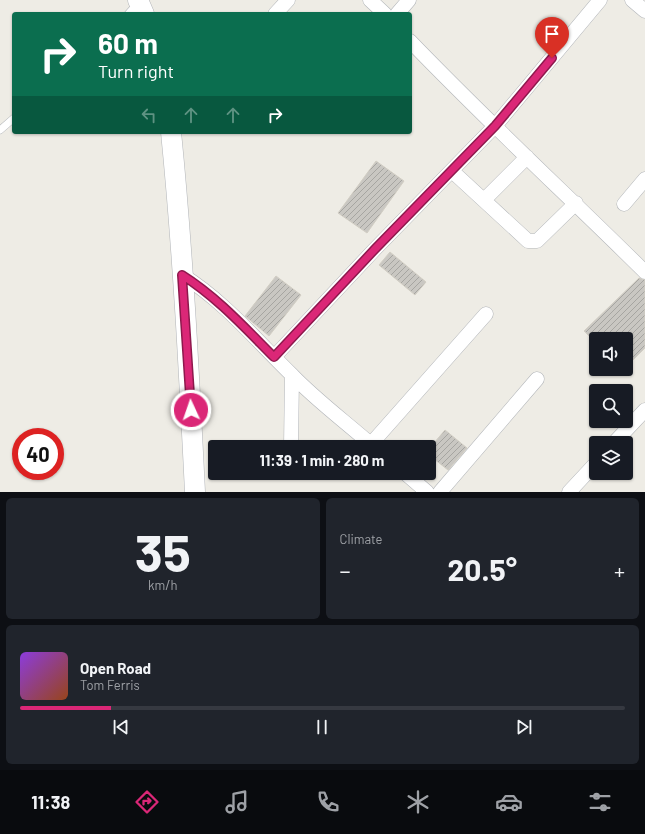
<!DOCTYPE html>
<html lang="en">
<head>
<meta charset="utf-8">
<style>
	body { margin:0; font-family:Barlow,sans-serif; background:#20242c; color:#f1f3f6; height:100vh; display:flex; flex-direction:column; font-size:15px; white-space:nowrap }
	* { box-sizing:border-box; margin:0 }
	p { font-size:13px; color:#9ea1a6 }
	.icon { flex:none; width:22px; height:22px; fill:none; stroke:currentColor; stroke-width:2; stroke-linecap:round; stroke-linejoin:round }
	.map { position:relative; height:492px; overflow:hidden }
	.panel { display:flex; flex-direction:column; gap:6px; padding:6px; background:#0d0f14; flex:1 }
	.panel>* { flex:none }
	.top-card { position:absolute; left:12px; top:12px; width:400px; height:122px; border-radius:4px; box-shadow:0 1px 3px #0004; background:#0b6e4f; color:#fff; overflow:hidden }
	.tools { position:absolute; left:589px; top:332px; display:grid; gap:8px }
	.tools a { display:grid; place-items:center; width:44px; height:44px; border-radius:4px; background:#171b24; box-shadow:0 1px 3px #0004; font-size:20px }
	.speed { position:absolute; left:12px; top:428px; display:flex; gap:8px; font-size:20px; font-weight:700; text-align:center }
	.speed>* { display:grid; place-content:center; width:52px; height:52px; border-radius:50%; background:#171b24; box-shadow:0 1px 3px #0004; line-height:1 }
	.speed .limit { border:6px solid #d22; background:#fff; color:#111 }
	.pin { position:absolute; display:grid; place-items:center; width:34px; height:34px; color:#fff; margin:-41px -17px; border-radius:50% 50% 50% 0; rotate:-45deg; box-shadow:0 0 4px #0007 }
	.pin .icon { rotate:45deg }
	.me { position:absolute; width:44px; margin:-22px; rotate:357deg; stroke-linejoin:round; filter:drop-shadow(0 0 3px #0008) }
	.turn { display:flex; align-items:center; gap:14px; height:84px; padding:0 20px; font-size:18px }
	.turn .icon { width:52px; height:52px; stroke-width:2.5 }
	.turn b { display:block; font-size:28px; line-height:34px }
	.lanes { display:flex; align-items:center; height:38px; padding:0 20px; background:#0003; justify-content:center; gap:20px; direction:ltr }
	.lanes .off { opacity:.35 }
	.big { font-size:30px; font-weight:700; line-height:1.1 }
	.panel .widget { flex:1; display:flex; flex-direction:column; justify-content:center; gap:6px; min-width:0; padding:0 14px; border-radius:6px; background:#20242c }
	.panel .dial { align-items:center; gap:0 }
	.dial b { font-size:52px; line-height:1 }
	.song { display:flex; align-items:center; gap:12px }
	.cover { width:48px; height:48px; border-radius:6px; background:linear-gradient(135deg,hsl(270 70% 55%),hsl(20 70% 35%)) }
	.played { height:4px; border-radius:2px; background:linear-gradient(90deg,#db2777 15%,#363941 15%) }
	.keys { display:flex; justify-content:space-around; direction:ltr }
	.heat { display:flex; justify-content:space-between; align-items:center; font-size:22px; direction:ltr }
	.panel .tiles { flex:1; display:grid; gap:6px; grid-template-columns:1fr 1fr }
	.widget:last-child { grid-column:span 2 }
	.trip { position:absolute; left:208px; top:440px; width:228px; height:40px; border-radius:4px; background:#171b24; box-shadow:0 1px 3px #0004; font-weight:700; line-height:40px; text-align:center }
	.tab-bar { display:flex; height:64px; justify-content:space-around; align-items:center; background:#090b0e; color:#9ea1a6 }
	.tab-bar .icon { width:28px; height:28px }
	.tab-bar .current { color:#db2777 }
	.tab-bar b { font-size:18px; color:#f1f3f6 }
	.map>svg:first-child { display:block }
</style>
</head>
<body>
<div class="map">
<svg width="645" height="492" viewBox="0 0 645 492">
	<defs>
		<pattern id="building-hatch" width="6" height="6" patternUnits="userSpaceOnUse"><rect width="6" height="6" fill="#c9c7c2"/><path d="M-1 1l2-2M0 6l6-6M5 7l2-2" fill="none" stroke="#a6a5a1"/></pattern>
	</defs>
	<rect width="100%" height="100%" fill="#eeece5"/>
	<!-- building -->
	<path fill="url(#building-hatch)" stroke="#d2cec4" d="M 376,161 L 404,181 L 367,233 L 338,213 Z
		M 390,252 L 426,282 L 415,295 L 379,265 Z
		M 276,276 L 301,295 L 269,336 L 245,316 Z
		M 639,278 L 645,280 L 645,348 L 626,367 L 626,339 L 592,339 L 584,331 Z
		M 445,430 L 467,448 L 448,470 L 429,455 L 429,449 Z"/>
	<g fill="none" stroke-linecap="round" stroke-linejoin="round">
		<!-- lane casing -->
		<g stroke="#b2b5b9" stroke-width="8">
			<path id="lane" d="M 128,14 L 137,4
				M 0,130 L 14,118"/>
		</g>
		<!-- street casing -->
		<g stroke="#b2b5b9" stroke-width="15">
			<path id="street" d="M 370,0 L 385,14
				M 632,0 L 645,11
				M 275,14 L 288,0
				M 397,14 L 409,0
				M 410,41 C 486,120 567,195 645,272
				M 452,171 L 528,241 L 537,241 L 576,203
				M 484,200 L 527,157
				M 624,204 L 645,179
				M 182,275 C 224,301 257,341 292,375 C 317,401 347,423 374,447
				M 274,357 L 375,249 L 495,126 L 600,0
				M 614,443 L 645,410
				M 371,444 L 486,314
				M 291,447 L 292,375
				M 405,473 L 427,492
				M 440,492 L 537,379
				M 569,492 L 596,463"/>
		</g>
		<!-- secondary casing -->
		<g stroke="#b1b4b8" stroke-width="21">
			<path id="secondary" d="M 138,0 L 144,14
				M 171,132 C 183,252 189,372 195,492"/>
		</g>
		<!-- lane -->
		<use href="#lane" stroke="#fff" stroke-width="7"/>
		<!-- street -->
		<use href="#street" stroke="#fff" stroke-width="14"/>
		<!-- secondary -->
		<use href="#secondary" stroke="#fff" stroke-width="20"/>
	</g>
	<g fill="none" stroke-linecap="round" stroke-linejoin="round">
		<!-- route casing -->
		<g stroke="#8e194d" stroke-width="10">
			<path id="route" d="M 191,410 L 182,275 C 217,297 245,328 274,357 L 375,249 L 495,126 L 552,58"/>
		</g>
		<!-- route -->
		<use href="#route" stroke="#db2777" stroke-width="7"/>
	</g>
</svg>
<div class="tools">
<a><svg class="icon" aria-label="sound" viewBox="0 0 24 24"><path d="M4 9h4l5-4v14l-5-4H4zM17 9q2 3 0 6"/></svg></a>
<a><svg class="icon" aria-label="search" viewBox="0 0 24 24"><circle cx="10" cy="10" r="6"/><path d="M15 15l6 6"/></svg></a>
<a><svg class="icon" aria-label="layers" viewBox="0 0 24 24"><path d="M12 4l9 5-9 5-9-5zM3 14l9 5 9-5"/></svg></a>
</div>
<div class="speed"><div class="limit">40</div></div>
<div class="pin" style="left:552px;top:58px;background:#d93025"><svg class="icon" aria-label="arrive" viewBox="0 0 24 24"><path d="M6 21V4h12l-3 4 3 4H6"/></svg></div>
<svg class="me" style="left:191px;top:410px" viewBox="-20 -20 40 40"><circle r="17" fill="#db2777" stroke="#fff" stroke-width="3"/><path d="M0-11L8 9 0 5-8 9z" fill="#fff"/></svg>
<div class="trip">11:39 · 1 min · 280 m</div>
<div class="top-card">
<div class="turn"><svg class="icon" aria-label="right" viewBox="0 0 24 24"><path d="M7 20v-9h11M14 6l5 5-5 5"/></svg><div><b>60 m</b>Turn right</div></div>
<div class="lanes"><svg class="icon off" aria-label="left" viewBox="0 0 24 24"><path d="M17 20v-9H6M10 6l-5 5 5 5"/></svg><svg class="icon off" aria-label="ahead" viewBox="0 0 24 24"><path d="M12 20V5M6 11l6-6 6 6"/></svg><svg class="icon off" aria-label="ahead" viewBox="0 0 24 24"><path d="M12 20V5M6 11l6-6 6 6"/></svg><svg class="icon" aria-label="right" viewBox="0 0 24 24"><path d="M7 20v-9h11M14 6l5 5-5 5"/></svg></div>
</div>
</div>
<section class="panel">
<div class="tiles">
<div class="widget dial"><b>35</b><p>km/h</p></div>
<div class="widget"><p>Climate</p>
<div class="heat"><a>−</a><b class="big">20.5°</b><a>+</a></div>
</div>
<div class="widget">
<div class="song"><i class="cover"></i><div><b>Open Road</b><p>Tom Ferris</p></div></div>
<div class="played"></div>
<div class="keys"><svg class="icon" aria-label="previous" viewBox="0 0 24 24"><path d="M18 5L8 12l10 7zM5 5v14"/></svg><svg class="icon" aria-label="pause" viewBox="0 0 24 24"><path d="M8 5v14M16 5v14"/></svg><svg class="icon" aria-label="next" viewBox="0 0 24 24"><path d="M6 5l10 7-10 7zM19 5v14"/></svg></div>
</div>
</div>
</section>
<nav class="tab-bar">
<b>11:38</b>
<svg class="icon current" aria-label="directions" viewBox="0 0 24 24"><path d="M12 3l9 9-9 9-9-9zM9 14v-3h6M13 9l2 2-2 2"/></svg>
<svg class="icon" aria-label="music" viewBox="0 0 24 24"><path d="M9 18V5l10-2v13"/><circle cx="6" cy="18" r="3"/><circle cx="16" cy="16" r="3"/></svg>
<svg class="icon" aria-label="phone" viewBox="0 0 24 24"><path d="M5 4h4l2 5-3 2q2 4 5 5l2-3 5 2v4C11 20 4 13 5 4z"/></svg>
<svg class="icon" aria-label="climate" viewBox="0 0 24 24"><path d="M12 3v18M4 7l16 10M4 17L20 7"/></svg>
<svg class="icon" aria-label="car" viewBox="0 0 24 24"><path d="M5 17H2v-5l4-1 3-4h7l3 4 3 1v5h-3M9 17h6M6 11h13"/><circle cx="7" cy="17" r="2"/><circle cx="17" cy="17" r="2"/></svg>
<svg class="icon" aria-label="filters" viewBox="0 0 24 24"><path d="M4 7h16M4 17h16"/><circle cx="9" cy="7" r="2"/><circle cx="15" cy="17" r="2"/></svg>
</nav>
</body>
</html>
